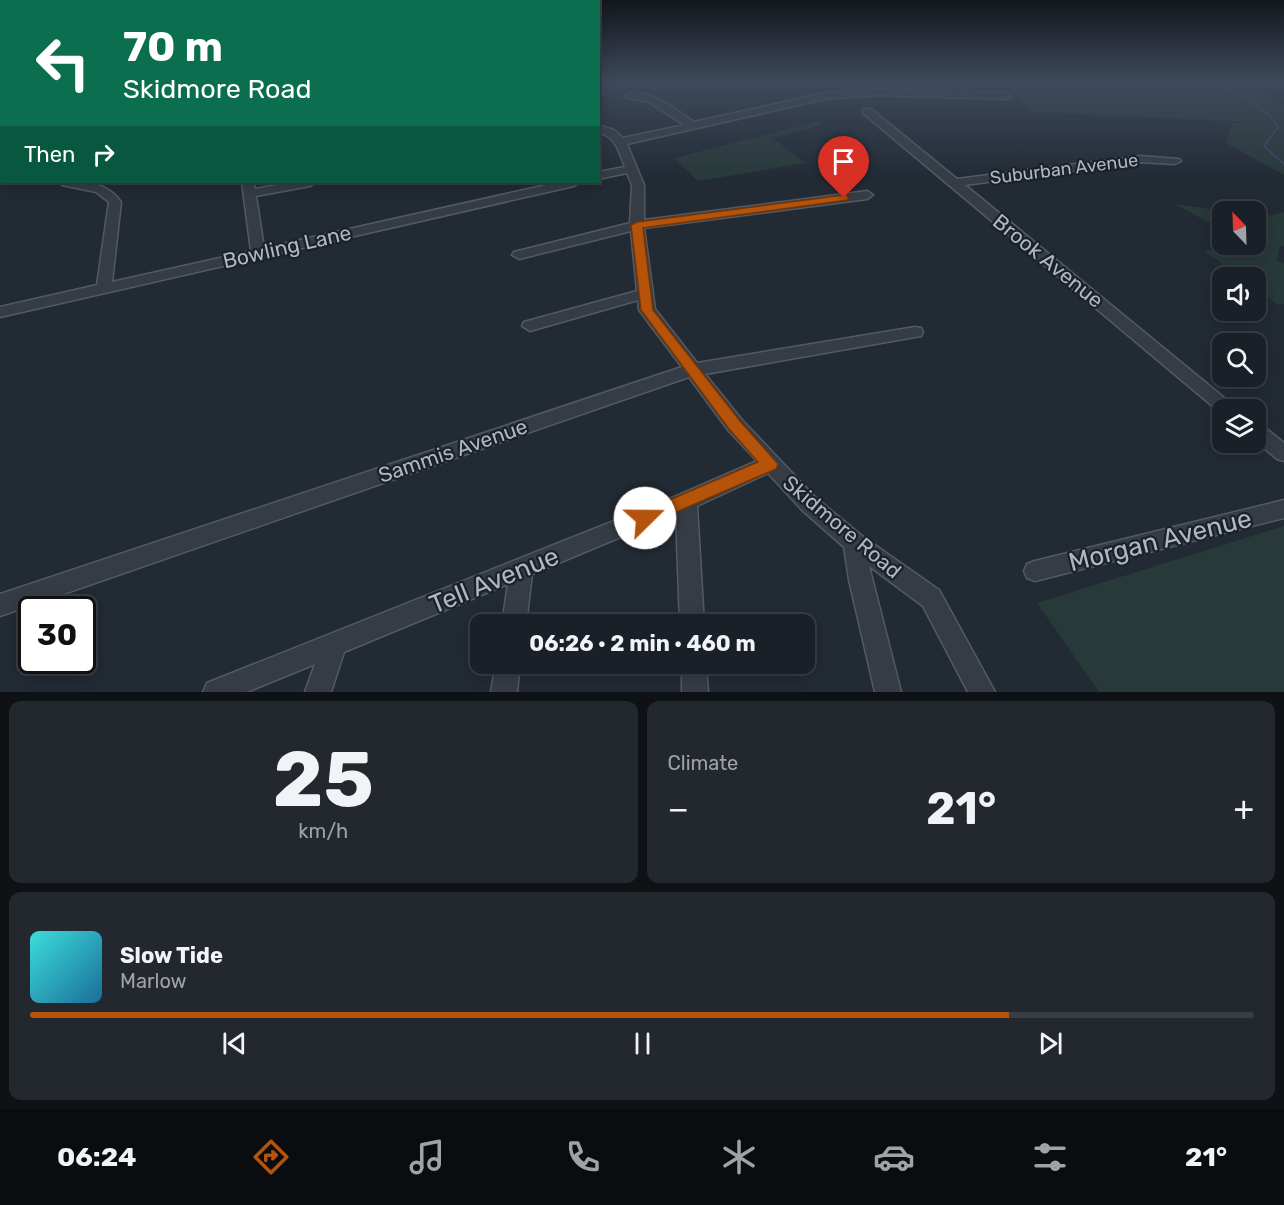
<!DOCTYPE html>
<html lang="en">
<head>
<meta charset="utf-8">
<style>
	body { margin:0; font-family:Rubik,sans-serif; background:#23282f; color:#f1f3f6; height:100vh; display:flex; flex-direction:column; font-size:22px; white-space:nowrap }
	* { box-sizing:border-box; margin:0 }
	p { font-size:20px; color:#9fa3a7 }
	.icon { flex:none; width:33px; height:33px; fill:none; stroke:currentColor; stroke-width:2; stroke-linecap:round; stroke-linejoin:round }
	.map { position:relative; height:692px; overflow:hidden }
	.side { display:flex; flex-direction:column; gap:9px; padding:9px; background:#0e1215; flex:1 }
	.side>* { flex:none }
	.guide { position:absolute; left:0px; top:0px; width:600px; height:183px; box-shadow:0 3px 15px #0003,0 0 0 2px #383e44; background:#0b6e4f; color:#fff; overflow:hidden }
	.needle { width:39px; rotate:337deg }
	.controls { position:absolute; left:1212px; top:201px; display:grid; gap:12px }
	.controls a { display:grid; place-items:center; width:54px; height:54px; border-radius:12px; background:#1a2027; box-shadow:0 3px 15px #0003,0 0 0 2px #383e44; font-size:30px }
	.speed { position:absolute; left:18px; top:596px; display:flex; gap:12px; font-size:30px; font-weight:700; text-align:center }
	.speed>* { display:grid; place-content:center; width:78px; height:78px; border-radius:50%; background:#1a2027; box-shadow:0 3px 15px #0003,0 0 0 2px #383e44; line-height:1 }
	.speed .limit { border:3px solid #111; border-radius:9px; background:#fff; color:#111 }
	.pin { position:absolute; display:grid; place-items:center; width:51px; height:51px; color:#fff; margin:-62px -26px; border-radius:50% 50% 50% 0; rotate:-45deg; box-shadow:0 0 6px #0007 }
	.pin .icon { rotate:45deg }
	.me { position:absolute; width:66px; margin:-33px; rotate:68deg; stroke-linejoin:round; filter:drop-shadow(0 0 4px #0008) }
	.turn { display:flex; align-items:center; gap:21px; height:126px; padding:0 24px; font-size:27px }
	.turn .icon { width:78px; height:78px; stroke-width:2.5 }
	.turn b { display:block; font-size:42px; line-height:51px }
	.then { display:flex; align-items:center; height:57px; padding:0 24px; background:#0003; gap:12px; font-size:22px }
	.big { font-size:45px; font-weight:700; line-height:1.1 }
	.side .card { flex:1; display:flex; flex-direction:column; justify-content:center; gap:9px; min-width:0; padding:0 21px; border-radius:12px; background:#23282f }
	.side .dial { align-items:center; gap:0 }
	.dial b { font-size:78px; line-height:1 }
	.song { display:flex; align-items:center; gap:18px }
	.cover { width:72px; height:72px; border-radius:9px; background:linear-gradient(135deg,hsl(180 70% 55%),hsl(200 70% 35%)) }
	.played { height:6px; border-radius:3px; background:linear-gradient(90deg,#b45309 80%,#383e44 80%) }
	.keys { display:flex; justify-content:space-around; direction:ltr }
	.heat { display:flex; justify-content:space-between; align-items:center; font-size:33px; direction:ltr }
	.side .tiles { flex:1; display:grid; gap:9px; grid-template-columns:1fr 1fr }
	.card:last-child { grid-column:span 2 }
	.trip { position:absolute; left:470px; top:614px; width:345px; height:60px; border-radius:12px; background:#1a2027; box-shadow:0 3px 15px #0003,0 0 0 2px #383e44; font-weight:700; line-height:60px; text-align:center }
	.menu { display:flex; height:96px; justify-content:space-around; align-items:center; background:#0a0d10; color:#9fa3a7 }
	.menu .icon { width:42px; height:42px }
	.menu .on { color:#b45309 }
	.menu b { font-size:27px; color:#f1f3f6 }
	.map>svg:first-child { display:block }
</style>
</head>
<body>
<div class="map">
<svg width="1284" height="692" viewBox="0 0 1284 692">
	<rect width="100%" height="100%" fill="#222a34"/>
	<!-- green -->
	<path fill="#283939" d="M 1004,81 L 1242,81 L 1284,106 L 1284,175 L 1226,143 L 1232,123 L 1252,122 L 1030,112 Z
		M 819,121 L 822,125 L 772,138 L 805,163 L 698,181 L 674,158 Z
		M 1174,204 L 1225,211 L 1222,212 L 1222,229 Z
		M 1284,212 L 1284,246 L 1280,246 L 1277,260 L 1284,264 L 1284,304 L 1278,305 L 1256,288 L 1256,278 L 1241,277 L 1204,251 L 1232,245 L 1256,244 L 1256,216 L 1263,217 Z
		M 1284,526 L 1284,692 L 1099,692 L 1037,603 Z"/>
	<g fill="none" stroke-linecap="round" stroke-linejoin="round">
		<!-- stream -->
		<path stroke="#39475c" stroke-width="2" d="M 1209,81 C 1234,95 1262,101 1278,127 L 1264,146 L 1284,164"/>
		<!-- minor casing -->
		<g stroke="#525a63" stroke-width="3">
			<path id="minor" d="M 0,81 L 2,81 L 2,85 L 0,85 Z
				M 878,89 L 1007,93 L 1012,96 L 1007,99 L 878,95 L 825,99 L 627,144 L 644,185 L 644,220 L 867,191 L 873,195 L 867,199 L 644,228 L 655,309 L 697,363 L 915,327 L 921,328 L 923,332 L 921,336 L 915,337 L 705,374 L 742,420 L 816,498 L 862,536 L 939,590 L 995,692 L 968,692 L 923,606 L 869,566 L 901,692 L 875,692 L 849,580 L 844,547 L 802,510 L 768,473 L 697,506 L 704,624 L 680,624 L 676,514 L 532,574 L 526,624 L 502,624 L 508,584 L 344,652 L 331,692 L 305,692 L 315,664 L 247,692 L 203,692 L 207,683 L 679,495 L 757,461 L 728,430 L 689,377 L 0,616 L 0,594 L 682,367 L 639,310 L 638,300 L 530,331 L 522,326 L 524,322 L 637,291 L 631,231 L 519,259 L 512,255 L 514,252 L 630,223 L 632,185 L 627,173 L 598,179 L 598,172 L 625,167 C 619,151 616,137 598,132 L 598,125 L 614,130 L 623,138 L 684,125 L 649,102 L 627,98 L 625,96 C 643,83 679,112 694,122 L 825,93 Z
				M 863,109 L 871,109 L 957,179 L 1140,156 L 1179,159 L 1181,161 L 1175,164 L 1140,162 L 965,185 L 1239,410 L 1222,410 L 1222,414 L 863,113 Z
				M 0,110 L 2,110 L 2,116 L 0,116 Z
				M 0,161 L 2,161 L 2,168 L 0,168 Z
				M 60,182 C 82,180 108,182 121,202 L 112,282 L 251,251 L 242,182 L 254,182 L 255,189 L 294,182 L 316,182 L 310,186 L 256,196 L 264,248 L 560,182 L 580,182 L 574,186 L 0,317 L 0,307 L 97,285 L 109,202 L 96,192 L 62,185 Z
				M 1256,424 L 1263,426 L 1284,443 L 1284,461 L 1277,459 L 1256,441 Z
				M 1284,500 L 1284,518 L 1035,581 L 1027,578 L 1024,571 L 1027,564 L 1035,561 Z
				M 496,663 L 520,663 L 517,692 L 491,692 Z
				M 682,663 L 706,663 L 708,692 L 682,692 Z"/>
		</g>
		<!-- minor -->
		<use href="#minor" fill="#353c45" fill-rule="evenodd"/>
	</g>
	<!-- sky -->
	<linearGradient id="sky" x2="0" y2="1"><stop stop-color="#13171d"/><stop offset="0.46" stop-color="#3e4a5c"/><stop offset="1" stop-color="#3e4a5c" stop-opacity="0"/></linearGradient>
	<rect width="1284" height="178" fill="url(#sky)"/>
	<!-- route -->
	<path fill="#b45309" stroke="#753606" stroke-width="1.5" d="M 844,195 L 848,196 L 848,200 L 643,228 L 653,310 L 740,421 L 778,464 L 776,469 L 651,523 L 645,525 L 639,523 L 636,518 L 639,513 L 758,462 L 729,429 L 641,310 L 631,225 L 637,222 Z"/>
	<g text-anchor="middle" stroke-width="4.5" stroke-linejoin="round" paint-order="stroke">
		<!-- far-street labels -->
		<g font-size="18" fill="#afb7c2" stroke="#1b2129">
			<text transform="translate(1064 169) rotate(-7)" y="6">Suburban Avenue</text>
		</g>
		<!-- street labels -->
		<g font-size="21" fill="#afb7c2" stroke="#1b2129">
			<text transform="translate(287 247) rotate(-13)" y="7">Bowling Lane</text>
			<text transform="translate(1048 261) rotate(39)" y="7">Brook Avenue</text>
			<text transform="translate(453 451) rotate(-19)" y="7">Sammis Avenue</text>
			<text transform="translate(842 527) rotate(40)" y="7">Skidmore Road</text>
		</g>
		<!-- near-street labels -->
		<g font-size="26" fill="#afb7c2" stroke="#1b2129">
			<text transform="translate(1160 540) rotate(-14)" y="9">Morgan Avenue</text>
			<text transform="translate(494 580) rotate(-22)" y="9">Tell Avenue</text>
		</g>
	</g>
</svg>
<div class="controls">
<a><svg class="needle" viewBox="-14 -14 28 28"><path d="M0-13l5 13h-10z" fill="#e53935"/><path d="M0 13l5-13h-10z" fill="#9fa3a7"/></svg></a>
<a><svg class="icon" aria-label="sound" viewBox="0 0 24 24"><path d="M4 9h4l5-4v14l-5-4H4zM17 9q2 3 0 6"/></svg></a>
<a><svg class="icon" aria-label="search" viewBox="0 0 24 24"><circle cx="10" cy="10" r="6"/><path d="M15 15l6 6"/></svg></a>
<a><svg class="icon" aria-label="layers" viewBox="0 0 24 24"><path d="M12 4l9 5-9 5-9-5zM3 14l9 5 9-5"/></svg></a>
</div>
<div class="speed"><div class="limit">30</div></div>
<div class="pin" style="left:844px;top:198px;background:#d93025"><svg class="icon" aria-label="arrive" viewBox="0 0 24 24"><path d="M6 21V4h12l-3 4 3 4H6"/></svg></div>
<svg class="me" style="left:645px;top:518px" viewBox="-20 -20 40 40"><circle r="19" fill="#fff"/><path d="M0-13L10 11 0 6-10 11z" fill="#b45309"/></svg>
<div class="trip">06:26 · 2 min · 460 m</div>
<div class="guide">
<div class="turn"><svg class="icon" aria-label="left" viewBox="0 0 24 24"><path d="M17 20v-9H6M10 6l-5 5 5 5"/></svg><div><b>70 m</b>Skidmore Road</div></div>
<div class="then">Then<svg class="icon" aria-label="right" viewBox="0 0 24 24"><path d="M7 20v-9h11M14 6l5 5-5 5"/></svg></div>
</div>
</div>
<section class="side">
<div class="tiles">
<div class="card dial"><b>25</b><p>km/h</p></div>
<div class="card"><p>Climate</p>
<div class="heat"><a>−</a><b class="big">21°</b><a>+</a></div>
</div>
<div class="card">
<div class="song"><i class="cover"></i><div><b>Slow Tide</b><p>Marlow</p></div></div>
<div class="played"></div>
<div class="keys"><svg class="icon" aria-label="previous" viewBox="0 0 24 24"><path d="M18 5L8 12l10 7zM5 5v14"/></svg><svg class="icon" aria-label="pause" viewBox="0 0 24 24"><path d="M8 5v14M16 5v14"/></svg><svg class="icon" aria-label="next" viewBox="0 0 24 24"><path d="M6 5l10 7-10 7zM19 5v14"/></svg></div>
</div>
</div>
</section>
<nav class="menu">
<b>06:24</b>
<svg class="icon on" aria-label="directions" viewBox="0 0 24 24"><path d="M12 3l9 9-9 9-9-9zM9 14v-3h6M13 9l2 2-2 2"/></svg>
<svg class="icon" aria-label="music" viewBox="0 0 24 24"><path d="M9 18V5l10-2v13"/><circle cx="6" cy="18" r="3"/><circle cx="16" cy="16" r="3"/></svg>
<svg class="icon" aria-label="phone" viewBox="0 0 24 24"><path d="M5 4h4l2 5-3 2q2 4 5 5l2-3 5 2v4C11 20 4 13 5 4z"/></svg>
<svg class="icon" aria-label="climate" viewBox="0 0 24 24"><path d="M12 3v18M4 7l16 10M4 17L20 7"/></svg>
<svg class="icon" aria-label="car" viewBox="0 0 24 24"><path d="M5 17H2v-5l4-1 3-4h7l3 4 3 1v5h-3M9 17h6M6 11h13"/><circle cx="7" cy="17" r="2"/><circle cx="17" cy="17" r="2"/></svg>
<svg class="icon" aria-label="filters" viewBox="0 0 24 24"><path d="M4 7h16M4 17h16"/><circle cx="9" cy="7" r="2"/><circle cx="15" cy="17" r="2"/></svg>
<b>21°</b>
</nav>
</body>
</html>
